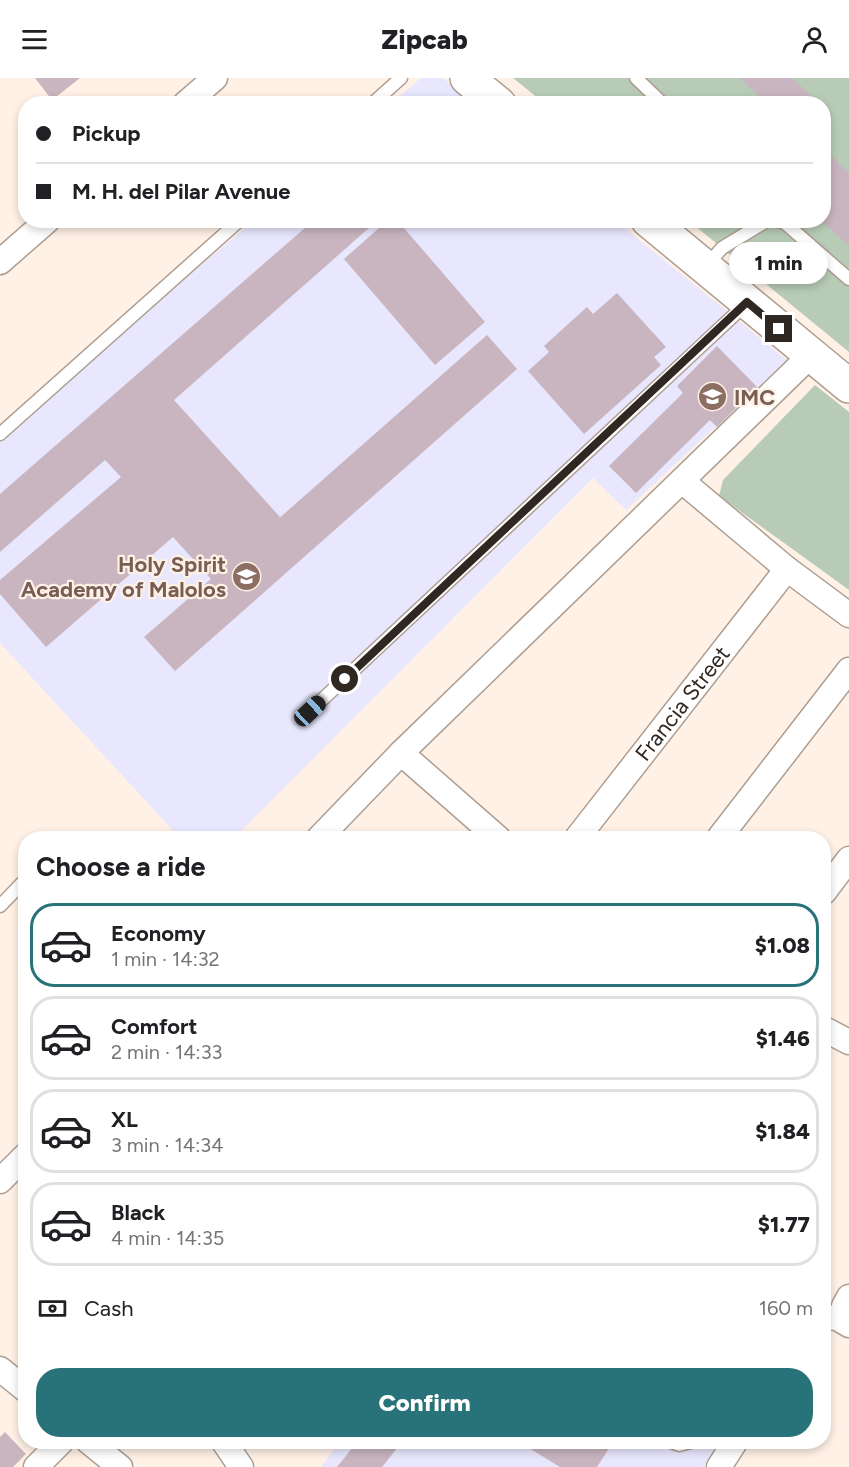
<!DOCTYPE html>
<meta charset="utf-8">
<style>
:root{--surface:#fff;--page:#f2f2f2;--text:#202124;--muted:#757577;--line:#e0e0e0;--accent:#287279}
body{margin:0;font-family:Figtree,sans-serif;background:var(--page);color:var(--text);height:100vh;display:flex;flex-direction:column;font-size:22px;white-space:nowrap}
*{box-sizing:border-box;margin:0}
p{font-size:20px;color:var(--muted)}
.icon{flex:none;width:33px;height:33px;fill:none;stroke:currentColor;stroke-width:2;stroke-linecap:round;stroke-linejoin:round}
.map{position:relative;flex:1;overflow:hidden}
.sheet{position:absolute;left:18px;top:753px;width:813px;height:618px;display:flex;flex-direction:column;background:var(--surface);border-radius:24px;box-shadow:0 3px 9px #0003}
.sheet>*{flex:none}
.top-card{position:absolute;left:18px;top:18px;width:813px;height:132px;border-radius:24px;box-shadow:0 3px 9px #0003;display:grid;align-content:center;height:132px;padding:0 18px;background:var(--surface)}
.end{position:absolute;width:27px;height:27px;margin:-14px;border:8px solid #2e2722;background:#fff;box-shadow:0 0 0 3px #fff}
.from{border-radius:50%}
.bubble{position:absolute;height:42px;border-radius:21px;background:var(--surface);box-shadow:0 3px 9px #0003;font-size:20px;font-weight:800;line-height:42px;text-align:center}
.car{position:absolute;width:18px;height:36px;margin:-18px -9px;border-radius:8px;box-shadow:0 0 4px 2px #0007;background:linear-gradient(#222 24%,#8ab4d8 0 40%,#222 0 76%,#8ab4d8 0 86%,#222 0)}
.top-card b{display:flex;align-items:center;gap:21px;height:57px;font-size:22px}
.top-card b+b{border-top:2px solid var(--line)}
.top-card i{width:15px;height:15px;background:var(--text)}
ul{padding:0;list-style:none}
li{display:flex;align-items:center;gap:18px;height:84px;margin:0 12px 9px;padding:0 6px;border:3px solid var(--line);border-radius:24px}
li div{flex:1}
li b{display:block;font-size:22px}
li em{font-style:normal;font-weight:800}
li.on{border-color:var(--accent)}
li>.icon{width:54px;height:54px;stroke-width:1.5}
h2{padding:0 18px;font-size:27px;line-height:72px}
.pay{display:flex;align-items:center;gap:15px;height:66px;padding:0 18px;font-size:22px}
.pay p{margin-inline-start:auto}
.action{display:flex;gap:12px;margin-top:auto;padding:12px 18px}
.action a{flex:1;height:69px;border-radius:24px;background:var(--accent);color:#fff;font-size:24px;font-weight:800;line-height:69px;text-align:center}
header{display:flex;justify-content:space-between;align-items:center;height:78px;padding:0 18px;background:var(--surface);font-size:27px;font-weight:800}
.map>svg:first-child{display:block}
.education{fill:#e9e7fd}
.green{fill:#b7cbb6}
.building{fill:#c8b5c0}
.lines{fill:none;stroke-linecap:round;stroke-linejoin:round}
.lane-casing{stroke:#ae9e92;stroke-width:15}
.street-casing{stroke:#ae9e92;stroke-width:27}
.secondary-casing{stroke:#ae9e92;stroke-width:36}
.lane{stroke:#fff;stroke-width:12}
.street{stroke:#fff;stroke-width:24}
.secondary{stroke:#fff;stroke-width:33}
.route{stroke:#2e2722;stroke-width:8}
.labels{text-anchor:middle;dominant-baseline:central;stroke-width:4.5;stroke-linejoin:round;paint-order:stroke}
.education-label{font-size:22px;font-weight:bold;fill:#785e54;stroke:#fff1e6;text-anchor:start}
.street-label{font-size:22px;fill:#2e2722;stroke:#fff1e6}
</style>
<header><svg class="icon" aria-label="menu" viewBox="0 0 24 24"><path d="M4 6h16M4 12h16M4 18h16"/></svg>Zipcab<svg class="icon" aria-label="person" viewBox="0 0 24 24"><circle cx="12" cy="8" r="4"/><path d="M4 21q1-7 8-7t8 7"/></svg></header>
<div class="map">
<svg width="849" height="1389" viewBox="0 0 849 1389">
<rect width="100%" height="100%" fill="#fff1e6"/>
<g class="education">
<polygon points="421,0 443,0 474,25 391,26"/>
<polygon points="253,143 616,143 787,282 626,432 593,400 234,760 180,760 0,565 0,358"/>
<polygon points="339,1364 720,1364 703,1389 321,1389"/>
</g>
<g class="green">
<polygon points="513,0 849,0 849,274 689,143 824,142 824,26 544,25"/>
<polygon points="815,307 849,334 849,512 719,418 723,402"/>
</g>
<g class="building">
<polygon points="35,0 80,0 52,22"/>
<polygon points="740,0 792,0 820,26 767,26"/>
<polygon points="824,29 832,37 824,46"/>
<polygon points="824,71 849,95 849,168 820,142 824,142"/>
<polygon points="314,142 378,142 174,322 280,439 276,443 487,257 517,291 175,593 144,559 211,501 173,459 46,569 0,516 0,502 121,399 105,382 0,474 0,416"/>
<polygon points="388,142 397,142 485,244 435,287 344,181"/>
<polygon points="617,215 666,269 654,279 661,287 584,356 528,293 549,274 544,268 587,229 593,236"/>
<polygon points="717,268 757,309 717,349 710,342 636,415 609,388 683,315 677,308"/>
<polygon points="5,1354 26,1376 13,1389 0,1389 0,1359"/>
<polygon points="357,1364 402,1364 382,1389 337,1389"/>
<polygon points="519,1364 613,1364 597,1389 560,1389"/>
</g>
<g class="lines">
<defs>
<g id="lane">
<polyline points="636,0 663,26"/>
<polyline points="372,26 401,0"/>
<polyline points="775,142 785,145 849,201"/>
<polyline points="707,187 722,170 768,142"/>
<polyline points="0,356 240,142"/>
<polyline points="310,633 747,225"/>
<polyline points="0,828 26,801"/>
<polyline points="671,1364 679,1367 691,1364"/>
</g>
<g id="street">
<polyline points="185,26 215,0"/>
<polyline points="0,184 48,142"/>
<polyline points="682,403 787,491 849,537"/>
<polyline points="401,675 498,760"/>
<polyline points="319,760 401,675 811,277"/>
<path id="s1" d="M577 760 787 491"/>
<polyline points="719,760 849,592"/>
<polyline points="824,814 849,781"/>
<polyline points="824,951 849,964"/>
<polyline points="0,1103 26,1077"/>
<polyline points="844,1228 849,1219"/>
<polyline points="824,1239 837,1240 849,1247"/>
<polyline points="0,1291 26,1312"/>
<polyline points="89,1364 120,1389"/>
<polyline points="224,1364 241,1389"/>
<polyline points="36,1389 61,1364"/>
<polyline points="719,1389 735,1364"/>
</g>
<g id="secondary">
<polyline points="467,0 499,26"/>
<polyline points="648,142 849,308"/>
</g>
</defs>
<use href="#lane" class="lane-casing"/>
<use href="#street" class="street-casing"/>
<use href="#secondary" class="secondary-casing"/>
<use href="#lane" class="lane"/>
<use href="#street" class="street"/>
<use href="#secondary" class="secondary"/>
</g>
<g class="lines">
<polyline class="route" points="345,601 747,224 779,251"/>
</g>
<defs>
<symbol id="school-disc" viewBox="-11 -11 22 22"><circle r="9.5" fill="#8d6e63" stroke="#fff1e6"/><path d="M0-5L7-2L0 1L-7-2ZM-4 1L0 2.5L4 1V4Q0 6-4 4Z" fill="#fff"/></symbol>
</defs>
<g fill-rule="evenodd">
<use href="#school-disc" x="696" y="302" width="33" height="33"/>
<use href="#school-disc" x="230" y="482" width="33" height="33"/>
</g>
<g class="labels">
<g class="education-label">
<text x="734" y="319">IMC</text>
<text x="226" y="486" text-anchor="end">Holy Spirit<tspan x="226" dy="25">Academy of Malolos</tspan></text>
</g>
<g class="street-label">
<text stroke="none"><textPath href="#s1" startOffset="171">Francia Street</textPath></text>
</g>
</g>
</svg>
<i class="end from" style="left:345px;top:601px"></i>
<i class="end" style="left:779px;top:251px"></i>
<div class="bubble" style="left:729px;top:164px;width:99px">1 min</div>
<i class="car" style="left:310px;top:633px;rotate:47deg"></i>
<div class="top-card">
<b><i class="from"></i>Pickup</b>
<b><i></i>M. H. del Pilar Avenue</b>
</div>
<section class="sheet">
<h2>Choose a ride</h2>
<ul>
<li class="on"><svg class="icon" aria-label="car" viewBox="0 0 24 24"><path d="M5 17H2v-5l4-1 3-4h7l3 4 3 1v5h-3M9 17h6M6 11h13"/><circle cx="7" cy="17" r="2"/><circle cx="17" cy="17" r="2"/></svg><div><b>Economy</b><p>1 min · 14:32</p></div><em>$1.08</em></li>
<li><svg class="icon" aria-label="car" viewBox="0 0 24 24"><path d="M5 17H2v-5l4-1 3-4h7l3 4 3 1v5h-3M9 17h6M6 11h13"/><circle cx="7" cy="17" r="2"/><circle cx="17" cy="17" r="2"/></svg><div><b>Comfort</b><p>2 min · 14:33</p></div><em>$1.46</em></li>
<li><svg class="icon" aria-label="car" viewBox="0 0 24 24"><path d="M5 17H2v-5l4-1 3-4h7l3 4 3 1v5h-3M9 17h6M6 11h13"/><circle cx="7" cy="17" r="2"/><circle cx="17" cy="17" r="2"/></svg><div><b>XL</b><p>3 min · 14:34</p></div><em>$1.84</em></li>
<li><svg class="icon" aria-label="car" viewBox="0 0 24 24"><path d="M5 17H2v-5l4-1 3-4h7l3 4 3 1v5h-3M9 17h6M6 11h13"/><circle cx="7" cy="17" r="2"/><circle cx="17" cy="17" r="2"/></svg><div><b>Black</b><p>4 min · 14:35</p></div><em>$1.77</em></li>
</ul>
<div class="pay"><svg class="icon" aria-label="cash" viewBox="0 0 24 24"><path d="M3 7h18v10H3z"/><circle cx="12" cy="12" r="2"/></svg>Cash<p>160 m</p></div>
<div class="action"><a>Confirm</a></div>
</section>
</div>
